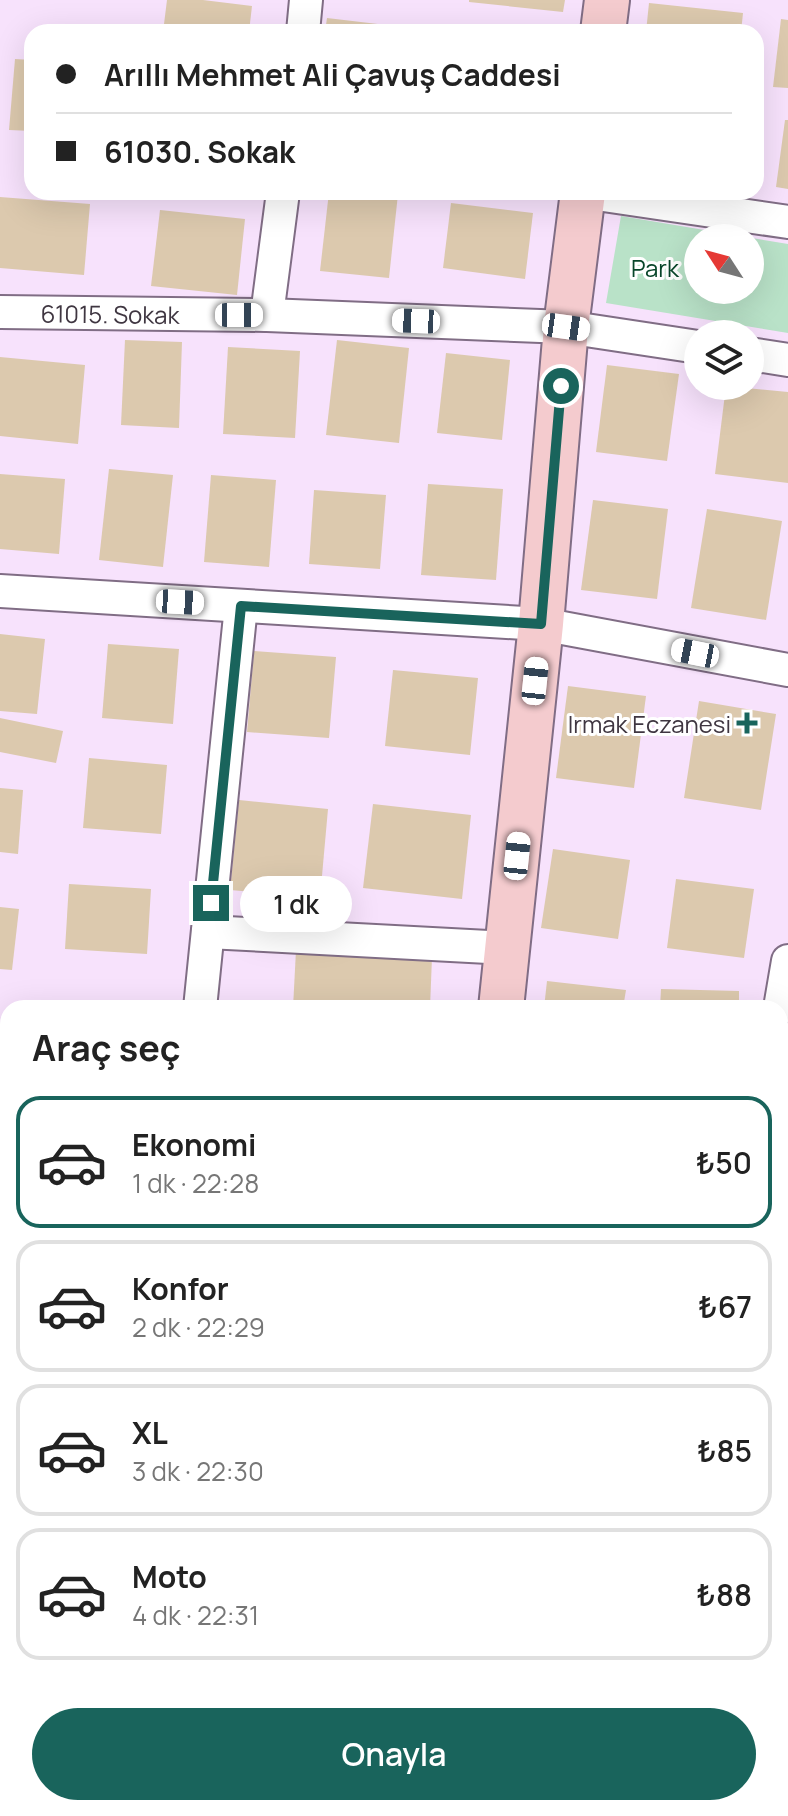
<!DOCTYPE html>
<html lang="tr">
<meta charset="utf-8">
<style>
:root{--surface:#fff;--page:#f2f2f2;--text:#222;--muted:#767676;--line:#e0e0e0;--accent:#19645c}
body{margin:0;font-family:Manrope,sans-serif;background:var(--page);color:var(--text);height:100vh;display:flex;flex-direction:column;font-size:30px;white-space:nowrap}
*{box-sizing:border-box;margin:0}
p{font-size:26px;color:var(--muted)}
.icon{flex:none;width:44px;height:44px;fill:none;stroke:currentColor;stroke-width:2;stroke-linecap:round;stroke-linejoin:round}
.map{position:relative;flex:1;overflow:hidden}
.side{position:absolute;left:0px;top:1000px;width:788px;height:816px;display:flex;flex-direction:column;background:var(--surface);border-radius:24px 24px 0 0;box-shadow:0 8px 32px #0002}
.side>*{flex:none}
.banner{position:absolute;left:24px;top:24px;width:740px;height:176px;border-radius:24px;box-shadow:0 8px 32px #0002;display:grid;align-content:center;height:176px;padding:0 32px;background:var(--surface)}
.needle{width:52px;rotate:306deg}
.fabs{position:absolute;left:684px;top:224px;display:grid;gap:16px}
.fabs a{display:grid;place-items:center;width:80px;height:80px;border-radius:50%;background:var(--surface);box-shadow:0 8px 32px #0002;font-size:40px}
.end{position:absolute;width:36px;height:36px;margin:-18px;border:10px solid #19645c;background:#fff;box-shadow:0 0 0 4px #fff}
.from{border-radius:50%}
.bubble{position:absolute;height:56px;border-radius:28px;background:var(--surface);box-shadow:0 8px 32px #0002;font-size:26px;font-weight:600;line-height:56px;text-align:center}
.car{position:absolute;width:24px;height:48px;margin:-24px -12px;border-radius:10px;box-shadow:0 0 6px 2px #0007;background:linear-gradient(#fff 24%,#345 0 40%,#fff 0 76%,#345 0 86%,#fff 0)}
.banner b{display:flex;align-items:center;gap:28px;height:76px;font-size:30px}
.banner b+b{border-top:2px solid var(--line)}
.banner i{width:20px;height:20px;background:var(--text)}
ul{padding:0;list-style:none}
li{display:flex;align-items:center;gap:24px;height:132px;margin:0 16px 12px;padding:0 16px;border:4px solid var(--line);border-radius:24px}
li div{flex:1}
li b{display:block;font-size:30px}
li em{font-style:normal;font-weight:600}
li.current{border-color:var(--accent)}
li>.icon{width:72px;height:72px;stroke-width:1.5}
h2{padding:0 32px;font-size:36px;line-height:96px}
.primary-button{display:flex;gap:16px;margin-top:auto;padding:16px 32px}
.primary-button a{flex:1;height:92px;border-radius:48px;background:var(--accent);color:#fff;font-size:32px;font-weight:600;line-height:92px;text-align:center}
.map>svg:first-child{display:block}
.built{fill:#efd5f4}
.green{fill:#b9e2c8;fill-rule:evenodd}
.building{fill:#dcc9ae}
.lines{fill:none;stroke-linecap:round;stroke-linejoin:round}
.street-casing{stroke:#806d85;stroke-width:36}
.secondary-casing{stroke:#806d85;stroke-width:48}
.path{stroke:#958799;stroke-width:5;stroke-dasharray:4 6;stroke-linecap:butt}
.street{stroke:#fff;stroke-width:32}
.secondary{stroke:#f4cbce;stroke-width:44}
.route{stroke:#19645c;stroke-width:10}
.poi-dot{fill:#19645c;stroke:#fff;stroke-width:3}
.labels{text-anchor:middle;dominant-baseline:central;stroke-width:6;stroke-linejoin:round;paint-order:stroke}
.park-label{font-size:24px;fill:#08462a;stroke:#fff}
.street-label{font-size:24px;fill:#3f3641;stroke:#fff}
.poi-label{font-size:24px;fill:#3f3641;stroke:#fff;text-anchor:end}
</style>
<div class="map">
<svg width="788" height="1816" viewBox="0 0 788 1816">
<rect width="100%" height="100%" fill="#f7e2fc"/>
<polygon class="built" points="780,1473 788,1475 788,1690 780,1688"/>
<g class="green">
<path d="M621 216 788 244V333L606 303ZM698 238H750V290H698Z"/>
<polygon points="527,1808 750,1808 747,1816 538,1816"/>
</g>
<g class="building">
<polygon points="167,0 203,0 252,6 249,32 163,32"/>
<polygon points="469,0 565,0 563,12 469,2"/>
<polygon points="649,3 743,13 741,32 646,32"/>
<polygon points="327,18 420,29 420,32 325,32"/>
<polygon points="781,19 788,20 788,88 773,87"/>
<polygon points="15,59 32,60 32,131 9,130"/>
<polygon points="785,120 788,120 788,189 776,187"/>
<polygon points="329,192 398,194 389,278 320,271"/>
<polygon points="0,197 90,204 84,275 0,268"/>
<polygon points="451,203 533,213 525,279 443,268"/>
<polygon points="160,210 245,219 237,295 151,286"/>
<polygon points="125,340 182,342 179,428 121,425"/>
<polygon points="337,340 409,348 399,443 326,435"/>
<polygon points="228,347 300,351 295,438 223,434"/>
<polygon points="446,353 510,360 502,440 437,433"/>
<polygon points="0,357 85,365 78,444 0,436"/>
<polygon points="607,365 679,374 667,461 596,452"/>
<polygon points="726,386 788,392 788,483 715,474"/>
<polygon points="109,469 173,475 163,567 99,560"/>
<polygon points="0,474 65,479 59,554 0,549"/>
<polygon points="211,475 276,480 269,567 204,562"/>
<polygon points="428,484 503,489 496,580 421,575"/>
<polygon points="314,490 386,495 380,569 309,564"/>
<polygon points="593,500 668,509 657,599 581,590"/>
<polygon points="707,509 782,521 766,620 691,608"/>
<polygon points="0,634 45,639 37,714 0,711"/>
<polygon points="108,644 179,649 173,724 102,718"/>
<polygon points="254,651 336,657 329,738 247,732"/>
<polygon points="393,670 478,678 470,755 385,746"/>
<polygon points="568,686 646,696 634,788 556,778"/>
<polygon points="699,701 776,714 761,810 684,798"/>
<polygon points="0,718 63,731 56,763 0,752"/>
<polygon points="89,758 167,765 161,834 83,828"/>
<polygon points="0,788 23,790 18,854 0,852"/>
<polygon points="239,800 328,809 320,898 230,890"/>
<polygon points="373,804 471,815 462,899 363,888"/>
<polygon points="553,849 630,860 618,939 541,928"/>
<polygon points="676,879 754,889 744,958 667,948"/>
<polygon points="69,884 151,889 147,954 65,949"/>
<polygon points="0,907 19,909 12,970 0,969"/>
<polygon points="296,950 432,957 430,1008 293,1008"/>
<polygon points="547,981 626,990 623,1008 544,1008"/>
<polygon points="661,989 739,991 739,1008 660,1008"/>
<polygon points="89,1002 127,1006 127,1008 88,1008"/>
<polygon points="0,1023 8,1024 8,1089 0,1087"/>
<rect x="0" y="1282" width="8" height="36"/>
<polygon points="781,1323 788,1324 788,1411 780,1410"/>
<polygon points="8,1444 8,1481 0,1483 0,1446"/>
<polygon points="8,1495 8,1586 0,1587 0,1496"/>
<polygon points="8,1655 8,1749 0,1751 0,1657"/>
<polygon points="160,1808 242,1808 245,1816 162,1816"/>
<polygon points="617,1808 713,1808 710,1816 646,1816"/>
</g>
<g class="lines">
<defs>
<g id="street">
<polyline points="303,32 306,0"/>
<polyline points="583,192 788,222"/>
<path id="s1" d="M0 312 267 315 566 327 698 347"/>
<polyline points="267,315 283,192"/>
<polyline points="750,354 788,360"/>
<polyline points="0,591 541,624 788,670"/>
<polyline points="208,932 507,948"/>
<polyline points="200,1008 241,606"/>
<polyline points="780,1008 788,961"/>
<polyline points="780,1435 788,1437"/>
<polyline points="297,1808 300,1816"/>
</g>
<g id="secondary">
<polyline points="603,32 607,0"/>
<polyline points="501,1008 541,624 566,327 583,192"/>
<polyline points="780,1111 788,1111"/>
<polyline points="0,1150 8,1150"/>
<polyline points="491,1808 492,1816"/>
</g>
</defs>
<use href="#street" class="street-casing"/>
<use href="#secondary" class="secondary-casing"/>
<g class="path">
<polyline points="780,1748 788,1752"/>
<polyline points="780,1790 788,1766"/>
<polyline points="771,1816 774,1808"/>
</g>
<use href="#street" class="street"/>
<use href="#secondary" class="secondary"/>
</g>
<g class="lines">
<polyline class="route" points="211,903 241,606 541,624 561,386"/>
</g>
<path class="poi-dot" d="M743 711h8v8h8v8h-8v8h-8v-8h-8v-8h8z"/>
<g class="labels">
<g class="park-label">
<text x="655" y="267">Park</text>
</g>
<g class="street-label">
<text stroke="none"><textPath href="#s1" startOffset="110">61015. Sokak</textPath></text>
</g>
<g class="poi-label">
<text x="731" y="723">Irmak Eczanesi</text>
</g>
</g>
</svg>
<div class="fabs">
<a><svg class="needle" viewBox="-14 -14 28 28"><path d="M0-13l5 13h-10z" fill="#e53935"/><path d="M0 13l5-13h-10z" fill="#767676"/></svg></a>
<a><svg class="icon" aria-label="layers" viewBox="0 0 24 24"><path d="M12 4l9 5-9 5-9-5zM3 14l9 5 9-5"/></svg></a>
</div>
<i class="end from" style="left:561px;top:386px"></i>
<i class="end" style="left:211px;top:903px"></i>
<div class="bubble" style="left:240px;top:876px;width:112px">1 dk</div>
<i class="car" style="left:239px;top:315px;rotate:90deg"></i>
<i class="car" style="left:416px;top:321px;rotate:272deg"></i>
<i class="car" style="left:566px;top:327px;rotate:98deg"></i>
<i class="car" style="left:180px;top:602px;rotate:93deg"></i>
<i class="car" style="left:695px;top:653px;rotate:281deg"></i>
<i class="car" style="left:535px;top:681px;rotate:6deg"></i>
<i class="car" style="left:517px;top:856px;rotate:6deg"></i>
<div class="banner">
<b><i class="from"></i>Arıllı Mehmet Ali Çavuş Caddesi</b>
<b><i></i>61030. Sokak</b>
</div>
<section class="side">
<h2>Araç seç</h2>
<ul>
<li class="current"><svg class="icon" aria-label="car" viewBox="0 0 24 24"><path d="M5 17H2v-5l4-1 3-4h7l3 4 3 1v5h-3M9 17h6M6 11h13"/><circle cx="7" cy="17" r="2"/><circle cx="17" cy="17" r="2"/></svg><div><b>Ekonomi</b><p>1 dk · 22:28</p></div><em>₺50</em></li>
<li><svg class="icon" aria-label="car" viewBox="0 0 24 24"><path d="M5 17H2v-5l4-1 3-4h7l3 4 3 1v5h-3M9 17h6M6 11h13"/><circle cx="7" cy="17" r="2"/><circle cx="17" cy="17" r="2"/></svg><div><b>Konfor</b><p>2 dk · 22:29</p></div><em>₺67</em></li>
<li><svg class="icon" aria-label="car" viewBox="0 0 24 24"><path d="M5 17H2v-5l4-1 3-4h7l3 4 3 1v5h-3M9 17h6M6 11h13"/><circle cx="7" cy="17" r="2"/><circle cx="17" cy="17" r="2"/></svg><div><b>XL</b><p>3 dk · 22:30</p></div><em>₺85</em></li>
<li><svg class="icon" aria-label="car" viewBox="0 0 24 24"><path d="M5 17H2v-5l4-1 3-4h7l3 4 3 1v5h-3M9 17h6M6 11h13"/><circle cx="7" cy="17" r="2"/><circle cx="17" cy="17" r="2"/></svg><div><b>Moto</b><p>4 dk · 22:31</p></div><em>₺88</em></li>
</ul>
<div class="primary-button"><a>Onayla</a></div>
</section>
</div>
